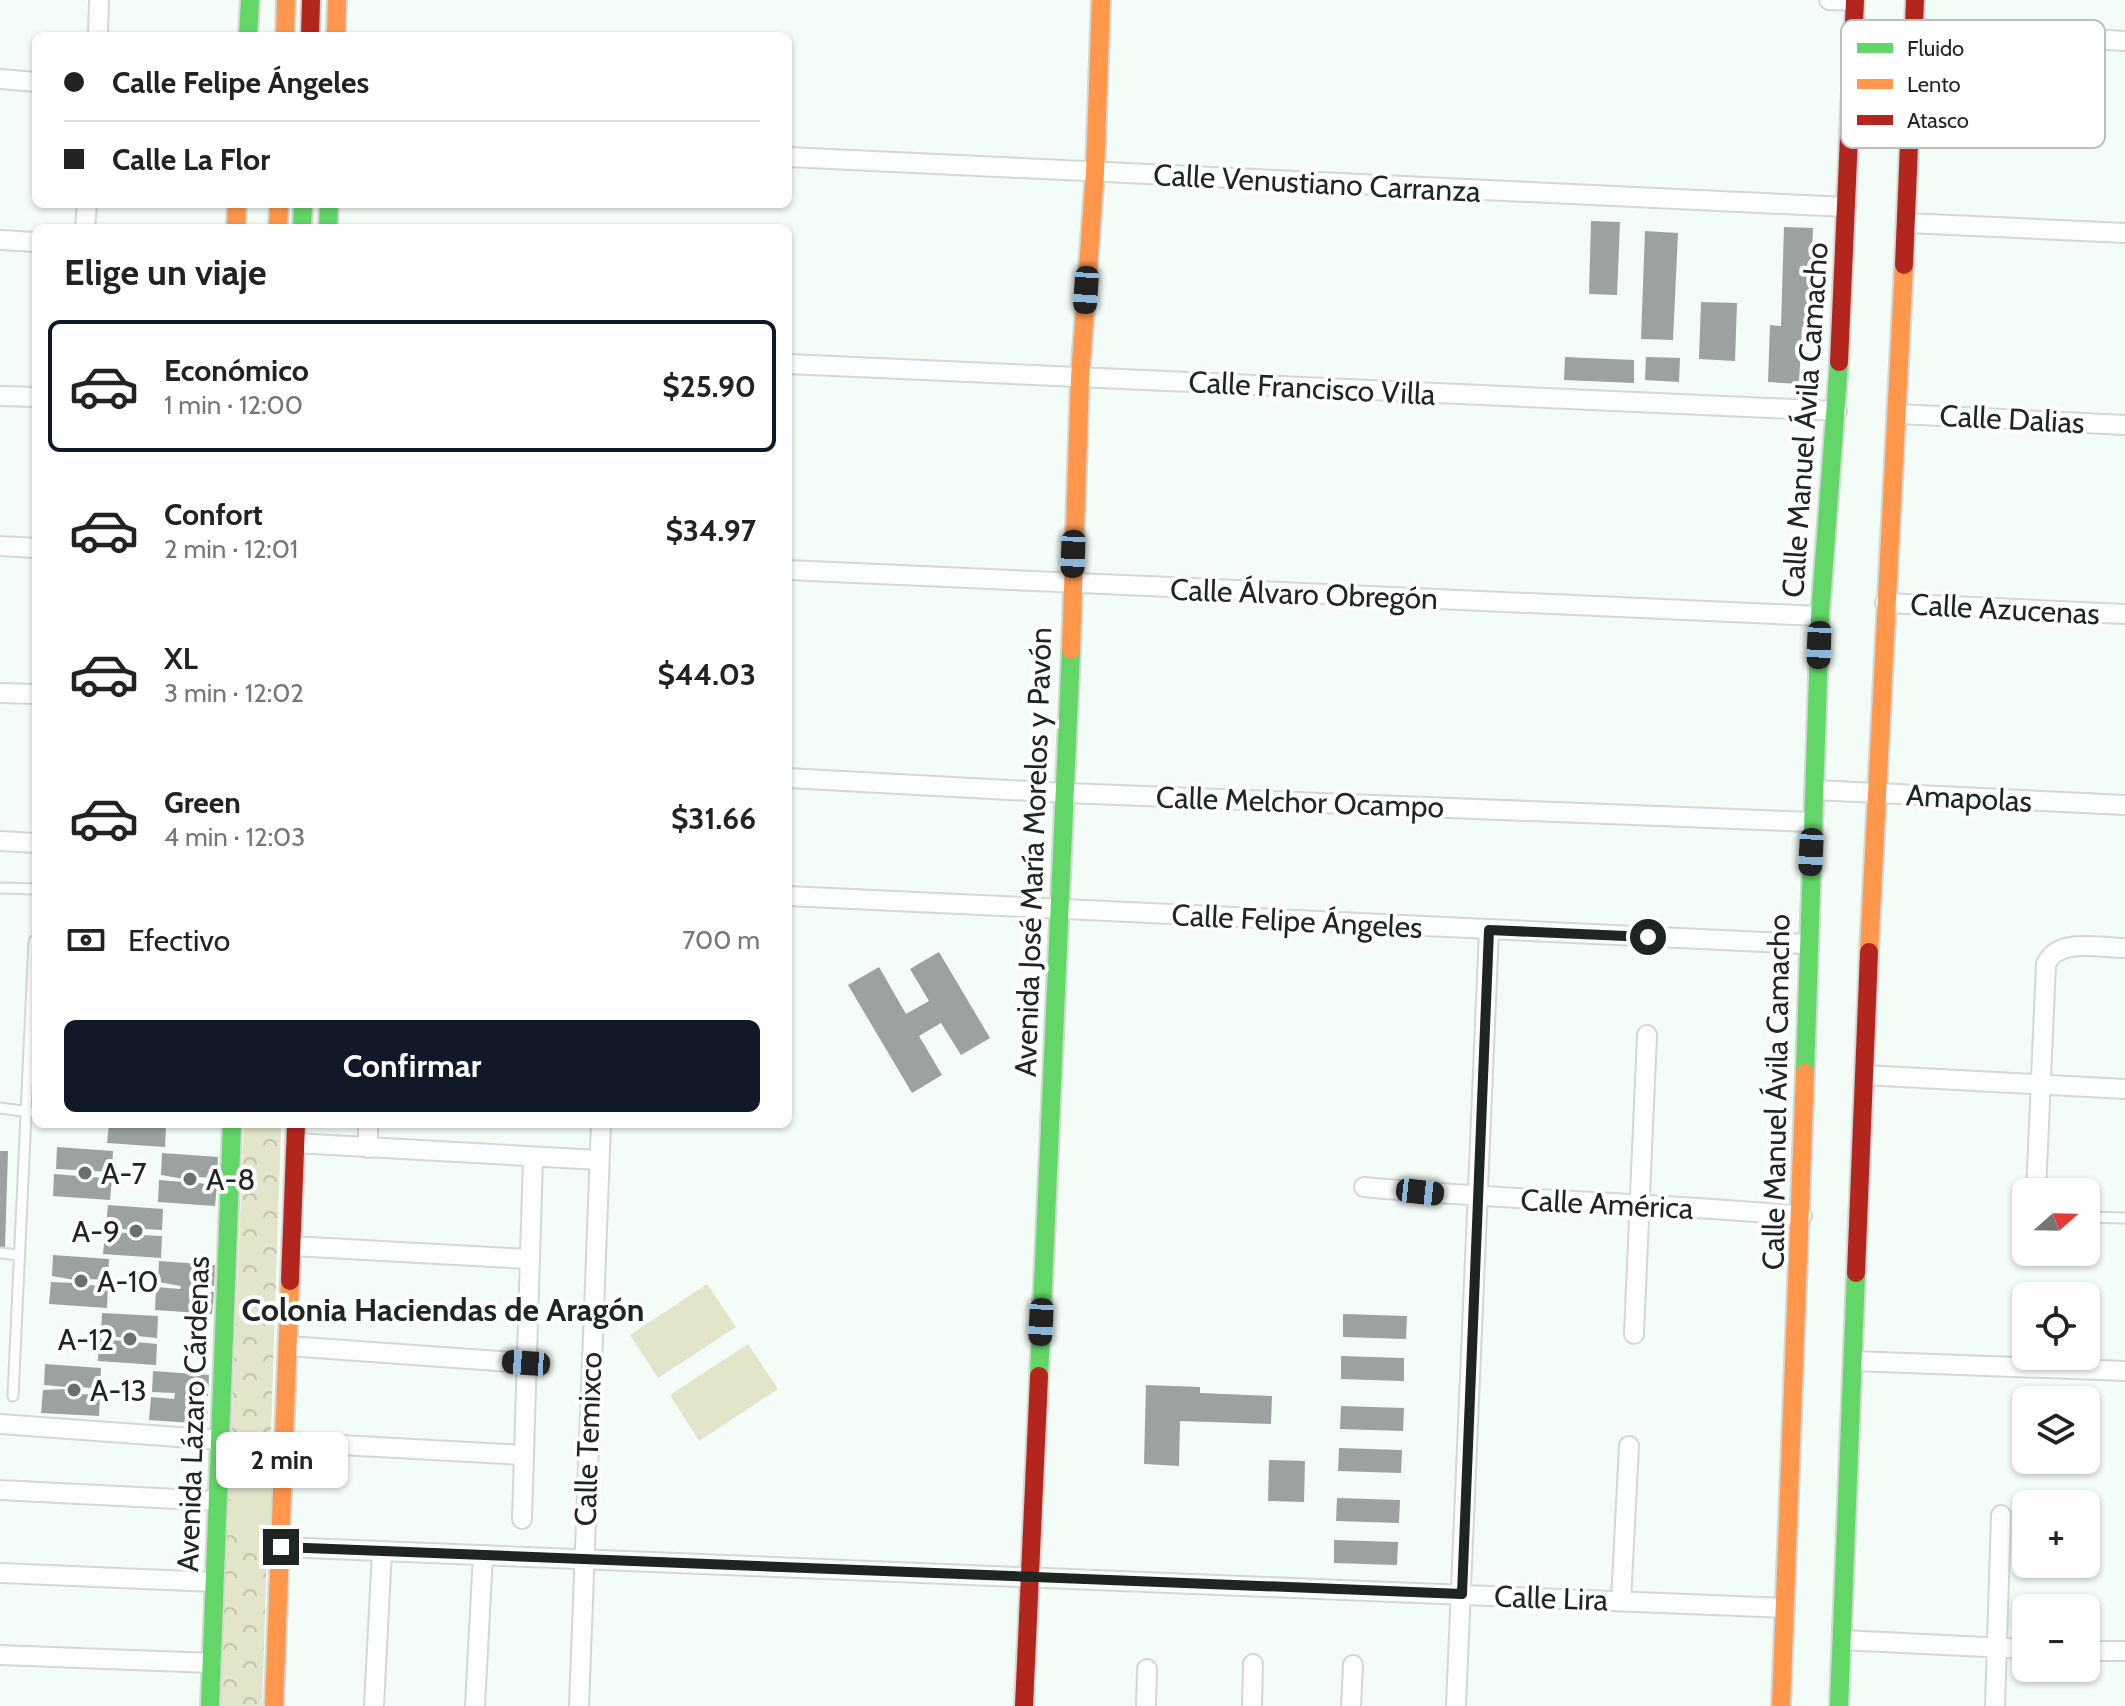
<!DOCTYPE html>
<html lang="es">
<meta charset="utf-8">
<style>
:root{--surface:#fff;--page:#f2f2f2;--text:#222;--muted:#767676;--line:#e0e0e0;--accent:#111827}
body{margin:0;font-family:Cabin,sans-serif;background:var(--page);color:var(--text);height:100vh;display:flex;flex-direction:column;font-size:30px;white-space:nowrap}
*{box-sizing:border-box;margin:0}
p{font-size:26px;color:var(--muted)}
.icon{flex:none;width:44px;height:44px;fill:none;stroke:currentColor;stroke-width:2;stroke-linecap:round;stroke-linejoin:round}
.map{position:relative;flex:1;overflow:hidden}
.side{position:absolute;left:32px;top:224px;width:760px;height:904px;display:flex;flex-direction:column;background:var(--surface);border-radius:12px;box-shadow:0 2px 6px #0004}
.side>*{flex:none}
.banner{position:absolute;left:32px;top:32px;width:760px;height:176px;border-radius:12px;box-shadow:0 2px 6px #0004;display:grid;align-content:center;height:176px;padding:0 32px;background:var(--surface)}
.needle{width:52px;rotate:70deg}
.tools{position:absolute;left:2012px;top:1178px;display:grid;gap:16px}
.tools a{display:grid;place-items:center;width:88px;height:88px;border-radius:12px;background:var(--surface);box-shadow:0 2px 6px #0004;font-size:40px}
.end{position:absolute;width:36px;height:36px;margin:-18px;border:10px solid #1f2622;background:#fff;box-shadow:0 0 0 4px #fff}
.from{border-radius:50%}
.bubble{position:absolute;height:56px;border-radius:12px;background:var(--surface);box-shadow:0 2px 6px #0004;font-size:26px;font-weight:700;line-height:56px;text-align:center}
.car{position:absolute;width:24px;height:48px;margin:-24px -12px;border-radius:10px;box-shadow:0 0 6px 2px #0007;background:linear-gradient(#222 24%,#8ab4d8 0 40%,#222 0 76%,#8ab4d8 0 86%,#222 0)}
.banner b{display:flex;align-items:center;gap:28px;height:76px;font-size:30px}
.banner b+b{border-top:2px solid var(--line)}
.banner i{width:20px;height:20px;background:var(--text)}
ul{padding:0;list-style:none}
li{display:flex;align-items:center;gap:24px;height:132px;margin:0 16px 12px;padding:0 16px;border:4px solid transparent;border-radius:12px}
li div{flex:1}
li b{display:block;font-size:30px}
li em{font-style:normal;font-weight:700}
li.active{border-color:var(--accent)}
li>.icon{width:72px;height:72px;stroke-width:1.5}
h2{padding:0 32px;font-size:36px;line-height:96px}
.pay{display:flex;align-items:center;gap:20px;height:88px;padding:0 32px;font-size:30px}
.pay p{margin-inline-start:auto}
.cta{display:flex;gap:16px;margin-top:auto;padding:16px 32px}
.cta a{flex:1;height:92px;border-radius:12px;background:var(--accent);color:#fff;font-size:32px;font-weight:700;line-height:92px;text-align:center}
.map>svg:first-child{display:block}
.forest{fill:url(#forest-crowns)}
.pitch{fill:#e2e5ca}
.building{fill:#9ba2a0}
.lines{fill:none;stroke-linecap:round;stroke-linejoin:round}
.lane-casing{stroke:#d2d9d5;stroke-width:13}
.street-casing{stroke:#d2d9d5;stroke-width:22}
.fast-casing{stroke:#d2d9d5;stroke-width:22}
.slow-casing{stroke:#d2d9d5;stroke-width:22}
.jam-casing{stroke:#d2d9d5;stroke-width:22}
.lane{stroke:#fdfffe;stroke-width:9}
.street{stroke:#fdfffe;stroke-width:18}
.fast{stroke:#63d668;stroke-width:18}
.slow{stroke:#ff974d;stroke-width:18}
.jam{stroke:#b3261e;stroke-width:18}
.route{stroke:#1f2622;stroke-width:10}
.poi-dot{fill:#6a716d;stroke:#fff;stroke-width:3}
.labels{text-anchor:middle;dominant-baseline:central;stroke-width:8;stroke-linejoin:round;paint-order:stroke}
.street-label{font-size:30px;fill:#1f2622;stroke:#fff}
.poi-label{font-size:30px;fill:#1f2622;stroke:#fff;text-anchor:start}
.neighbourhood-label{font-size:32px;font-weight:bold;fill:#1f2622;stroke:#fff}
.key{fill:#fff;stroke:#bcbebd;stroke-width:2}
.key-label{font-size:22px;fill:#1f2622}
</style>
<div class="map">
<svg width="2125" height="1706" viewBox="0 0 2125 1706">
<defs>
<pattern id="forest-crowns" width="20" height="18" patternUnits="userSpaceOnUse" patternTransform="scale(2)"><rect width="20" height="18" fill="#e2e5ca"/><path d="M2 6a3 3 0 1 1 6 0M12 15a3 3 0 1 1 6 0" fill="none" stroke="#c1c4ad"/></pattern>
</defs>
<rect width="100%" height="100%" fill="#f4fcf7"/>
<polygon class="forest" points="244,1124 281,1124 262,1706 220,1706"/>
<g class="pitch">
<polygon points="707,1284 736,1327 658,1378 630,1335"/>
<polygon points="748,1344 778,1389 699,1441 670,1395"/>
<polygon points="232,1454 273,1456 270,1536 229,1534"/>
</g>
<g class="building">
<polygon points="1591,221 1620,222 1617,295 1589,294"/>
<polygon points="1784,227 1813,228 1809,327 1802,327 1799,384 1768,382 1770,325 1781,326"/>
<polygon points="1645,231 1678,233 1673,340 1641,339"/>
<polygon points="1701,302 1737,303 1735,361 1699,359"/>
<polygon points="1565,357 1634,360 1634,383 1564,380"/>
<polygon points="1646,357 1680,358 1679,382 1645,380"/>
<polygon points="939,952 990,1038 961,1055 941,1023 919,1036 942,1075 912,1093 848,985 879,967 906,1014 929,1001 910,969"/>
<polygon points="109,1124 166,1126 165,1147 107,1143"/>
<polygon points="57,1147 113,1151 112,1172 93,1171 92,1174 92,1177 112,1179 110,1200 53,1196 54,1174 78,1176 79,1170 56,1169"/>
<polygon points="0,1151 8,1151 5,1248 0,1247"/>
<polygon points="162,1153 218,1157 217,1178 197,1177 197,1183 217,1185 215,1206 158,1202 159,1180 183,1182 184,1179 161,1175"/>
<polygon points="108,1205 163,1209 162,1230 143,1229 142,1235 162,1236 161,1258 103,1254 105,1232 129,1233 129,1230 106,1226"/>
<polygon points="53,1255 109,1259 108,1280 89,1279 88,1282 88,1285 108,1286 107,1308 49,1304 51,1282 74,1283 75,1280 52,1276"/>
<polygon points="159,1261 215,1265 214,1286 194,1285 194,1291 214,1292 212,1314 155,1310 156,1287 180,1289 181,1286 158,1282"/>
<polygon points="102,1313 158,1316 157,1338 137,1336 137,1342 157,1344 156,1365 98,1361 99,1339 123,1341 124,1338 101,1334"/>
<polygon points="1343,1314 1407,1316 1406,1339 1343,1337"/>
<polygon points="1341,1356 1404,1358 1404,1381 1341,1379"/>
<polygon points="45,1364 101,1368 100,1389 81,1387 81,1394 100,1395 99,1416 41,1413 43,1390 67,1389 67,1387 44,1385"/>
<polygon points="153,1371 209,1375 208,1396 189,1394 188,1401 208,1402 207,1424 149,1420 151,1397 174,1399 175,1393 152,1392"/>
<polygon points="1146,1385 1200,1387 1200,1393 1272,1396 1271,1424 1180,1421 1179,1466 1144,1464"/>
<polygon points="1341,1406 1404,1408 1403,1431 1340,1429"/>
<polygon points="1339,1448 1402,1450 1401,1473 1338,1471"/>
<polygon points="1269,1460 1305,1461 1304,1502 1268,1501"/>
<polygon points="1337,1498 1400,1500 1399,1523 1336,1521"/>
<polygon points="1334,1540 1398,1542 1397,1565 1334,1563"/>
</g>
<g class="lines">
<defs>
<g id="lane">
<polyline points="0,888 36,889"/>
<polyline points="0,1108 29,1112"/>
<polyline points="2086,1217 2125,1218"/>
<polyline points="0,1253 19,1255"/>
<polyline points="13,1396 34,941"/>
</g>
<g id="street">
<polyline points="1829,0 1855,1"/>
<polyline points="1914,29 2125,41"/>
<polyline points="98,36 99,0"/>
<polyline points="0,79 36,82"/>
<polyline points="788,157 1846,207"/>
<polyline points="1907,223 2125,233"/>
<polyline points="85,228 87,204"/>
<polyline points="0,240 36,242"/>
<polyline points="788,364 1837,411"/>
<polyline points="0,396 36,397"/>
<polyline points="1898,414 2125,425"/>
<polyline points="0,546 36,548"/>
<polyline points="788,570 1820,616"/>
<polyline points="1885,603 2125,614"/>
<polyline points="0,693 36,694"/>
<polyline points="788,778 1066,793 1812,822"/>
<polyline points="1814,790 2125,805"/>
<polyline points="0,841 36,843"/>
<polyline points="788,896 1807,944"/>
<polyline points="1864,1075 2125,1089"/>
<polyline points="295,1143 599,1160"/>
<polyline points="368,1148 368,1124"/>
<path d="M1364 1187C1510 1201 1656 1202 1802 1216"/>
<path d="M2036 1192 2046 964C2058 937 2100 948 2125 948"/>
<polyline points="292,1246 528,1259"/>
<polyline points="1634,1334 1647,1035"/>
<polyline points="288,1346 526,1363"/>
<polyline points="1853,1361 2125,1371"/>
<polyline points="0,1424 219,1440"/>
<polyline points="286,1442 524,1455"/>
<polyline points="0,1490 217,1501"/>
<polyline points="522,1519 533,1158"/>
<polyline points="281,1547 1785,1608"/>
<polyline points="0,1573 215,1582"/>
<polyline points="1621,1601 1629,1446"/>
<polyline points="1842,1640 2026,1649"/>
<polyline points="2086,1651 2125,1651"/>
<polyline points="0,1655 212,1663"/>
<polyline points="374,1706 382,1551"/>
<polyline points="475,1706 483,1555"/>
<polyline points="579,1706 601,1124"/>
<polyline points="1146,1706 1147,1669"/>
<polyline points="1252,1706 1253,1664"/>
<polyline points="1351,1706 1353,1665"/>
<polyline points="1456,1706 1489,930"/>
<polyline points="1995,1706 2001,1515"/>
</g>
<g id="fast">
<polyline points="248,36 250,0"/>
<polyline points="302,228 303,204"/>
<polyline points="328,228 329,204"/>
<polyline points="1805,1073 1820,616 1839,362"/>
<polyline points="1039,1376 1071,650"/>
<polyline points="210,1706 232,1124"/>
<polyline points="1839,1706 1856,1273"/>
</g>
<g id="slow">
<polyline points="285,36 286,0"/>
<polyline points="336,36 337,0"/>
<polyline points="236,228 237,204"/>
<polyline points="278,228 279,204"/>
<polyline points="1071,650 1080,378 1095,172 1101,0"/>
<polyline points="1869,952 1904,265"/>
<polyline points="274,1706 290,1281"/>
<polyline points="1781,1706 1805,1073"/>
</g>
<g id="jam">
<polyline points="310,36 311,0"/>
<polyline points="1904,265 1915,0"/>
<polyline points="1839,362 1855,0"/>
<polyline points="1856,1273 1869,952"/>
<polyline points="290,1281 296,1124"/>
<polyline points="1024,1706 1039,1376"/>
</g>
</defs>
<use href="#lane" class="lane-casing"/>
<use href="#street" class="street-casing"/>
<use href="#fast" class="fast-casing"/>
<use href="#slow" class="slow-casing"/>
<use href="#jam" class="jam-casing"/>
<use href="#lane" class="lane"/>
<use href="#street" class="street"/>
<use href="#fast" class="fast"/>
<use href="#slow" class="slow"/>
<use href="#jam" class="jam"/>
</g>
<g class="lines">
<polyline class="route" points="281,1547 1462,1594 1489,930 1648,937"/>
</g>
<g class="poi-dot">
<circle cx="85" cy="1173" r="8"/>
<circle cx="190" cy="1179" r="8"/>
<circle cx="136" cy="1231" r="8"/>
<circle cx="81" cy="1281" r="8"/>
<circle cx="130" cy="1339" r="8"/>
<circle cx="74" cy="1390" r="8"/>
</g>
<g class="labels">
<g class="street-label">
<text transform="translate(1317 183) rotate(3)">Calle Venustiano Carranza</text>
<text transform="translate(1312 388) rotate(3)">Calle Francisco Villa</text>
<text transform="translate(2012 419) rotate(3)">Calle Dalias</text>
<text transform="translate(1805 420) rotate(-86)">Calle Manuel Ávila Camacho</text>
<text transform="translate(1304 594) rotate(2)">Calle Álvaro Obregón</text>
<text transform="translate(2005 609) rotate(3)">Calle Azucenas</text>
<text transform="translate(1969 798) rotate(3)">Amapolas</text>
<text transform="translate(1300 802) rotate(2)">Calle Melchor Ocampo</text>
<text transform="translate(1033 852) rotate(-88)">Avenida José María Morelos y Pavón</text>
<text transform="translate(1297 921) rotate(3)">Calle Felipe Ángeles</text>
<text transform="translate(1776 1092) rotate(-89)">Calle Manuel Ávila Camacho</text>
<text transform="translate(1607 1204) rotate(3)">Calle América</text>
<text transform="translate(193 1414) rotate(-88)">Avenida Lázaro Cárdenas</text>
<text transform="translate(588 1439) rotate(-88)">Calle Temixco</text>
<text transform="translate(1551 1598) rotate(2)">Calle Lira</text>
</g>
<g class="poi-label">
<text x="101" y="1173">A-7</text>
<text x="206" y="1179">A-8</text>
<text x="120" y="1231" text-anchor="end">A-9</text>
<text x="97" y="1281">A-10</text>
<text x="114" y="1339" text-anchor="end">A-12</text>
<text x="90" y="1390">A-13</text>
</g>
<g class="neighbourhood-label">
<text x="443" y="1309">Colonia Haciendas de Aragón</text>
</g>
</g>
<rect x="1841" y="20" width="264" height="128" rx="12" class="key"/>
<rect x="1857" y="43" width="36" height="10" fill="#63d668"/>
<rect x="1857" y="79" width="36" height="10" fill="#ff974d"/>
<rect x="1857" y="115" width="36" height="10" fill="#b3261e"/>
<g class="key-label">
<text x="1907" y="56">Fluido</text>
<text x="1907" y="92">Lento</text>
<text x="1907" y="128">Atasco</text>
</g>
</svg>
<div class="tools">
<a><svg class="needle" viewBox="-14 -14 28 28"><path d="M0-13l5 13h-10z" fill="#e53935"/><path d="M0 13l5-13h-10z" fill="#767676"/></svg></a>
<a><svg class="icon" aria-label="locate" viewBox="0 0 24 24"><circle cx="12" cy="12" r="6"/><path d="M12 2v4M12 18v4M2 12h4M18 12h4"/></svg></a>
<a><svg class="icon" aria-label="layers" viewBox="0 0 24 24"><path d="M12 4l9 5-9 5-9-5zM3 14l9 5 9-5"/></svg></a>
<a>+</a>
<a>−</a>
</div>
<i class="end from" style="left:1648px;top:937px"></i>
<i class="end" style="left:281px;top:1547px"></i>
<div class="bubble" style="left:216px;top:1432px;width:132px">2 min</div>
<i class="car" style="left:1086px;top:290px;rotate:184deg"></i>
<i class="car" style="left:1073px;top:554px;rotate:182deg"></i>
<i class="car" style="left:1819px;top:645px;rotate:182deg"></i>
<i class="car" style="left:1811px;top:852px;rotate:183deg"></i>
<i class="car" style="left:1420px;top:1192px;rotate:96deg"></i>
<i class="car" style="left:1041px;top:1322px;rotate:183deg"></i>
<i class="car" style="left:526px;top:1363px;rotate:274deg"></i>
<div class="banner">
<b><i class="from"></i>Calle Felipe Ángeles</b>
<b><i></i>Calle La Flor</b>
</div>
<section class="side">
<h2>Elige un viaje</h2>
<ul>
<li class="active"><svg class="icon" aria-label="car" viewBox="0 0 24 24"><path d="M5 17H2v-5l4-1 3-4h7l3 4 3 1v5h-3M9 17h6M6 11h13"/><circle cx="7" cy="17" r="2"/><circle cx="17" cy="17" r="2"/></svg><div><b>Económico</b><p>1 min · 12:00</p></div><em>$25.90</em></li>
<li><svg class="icon" aria-label="car" viewBox="0 0 24 24"><path d="M5 17H2v-5l4-1 3-4h7l3 4 3 1v5h-3M9 17h6M6 11h13"/><circle cx="7" cy="17" r="2"/><circle cx="17" cy="17" r="2"/></svg><div><b>Confort</b><p>2 min · 12:01</p></div><em>$34.97</em></li>
<li><svg class="icon" aria-label="car" viewBox="0 0 24 24"><path d="M5 17H2v-5l4-1 3-4h7l3 4 3 1v5h-3M9 17h6M6 11h13"/><circle cx="7" cy="17" r="2"/><circle cx="17" cy="17" r="2"/></svg><div><b>XL</b><p>3 min · 12:02</p></div><em>$44.03</em></li>
<li><svg class="icon" aria-label="car" viewBox="0 0 24 24"><path d="M5 17H2v-5l4-1 3-4h7l3 4 3 1v5h-3M9 17h6M6 11h13"/><circle cx="7" cy="17" r="2"/><circle cx="17" cy="17" r="2"/></svg><div><b>Green</b><p>4 min · 12:03</p></div><em>$31.66</em></li>
</ul>
<div class="pay"><svg class="icon" aria-label="cash" viewBox="0 0 24 24"><path d="M3 7h18v10H3z"/><circle cx="12" cy="12" r="2"/></svg>Efectivo<p>700 m</p></div>
<div class="cta"><a>Confirmar</a></div>
</section>
</div>
